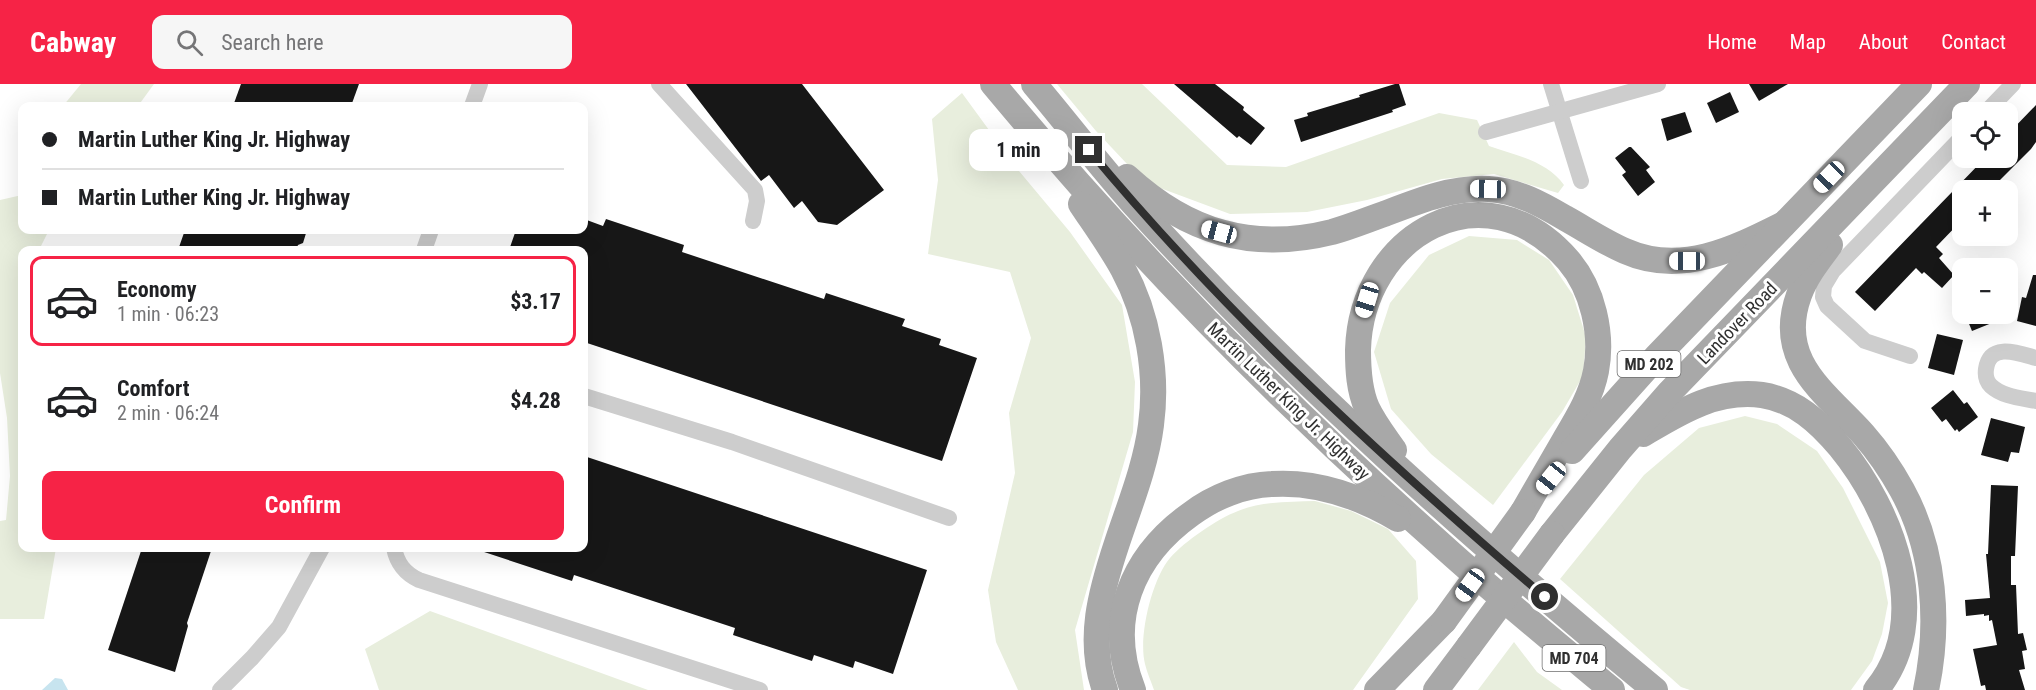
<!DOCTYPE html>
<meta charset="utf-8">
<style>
:root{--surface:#fff;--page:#f6f6f6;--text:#202124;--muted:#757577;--line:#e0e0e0;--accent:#f62346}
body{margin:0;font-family:"Roboto Condensed",sans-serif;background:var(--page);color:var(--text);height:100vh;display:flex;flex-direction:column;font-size:22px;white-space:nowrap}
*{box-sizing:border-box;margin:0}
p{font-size:20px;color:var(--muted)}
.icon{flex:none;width:33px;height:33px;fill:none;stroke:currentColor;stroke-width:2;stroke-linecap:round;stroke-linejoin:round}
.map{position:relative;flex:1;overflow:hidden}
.drawer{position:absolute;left:18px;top:162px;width:570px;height:306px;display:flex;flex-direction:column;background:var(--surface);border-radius:12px;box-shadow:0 6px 24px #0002}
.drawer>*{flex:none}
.banner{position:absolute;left:18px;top:18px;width:570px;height:132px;border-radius:12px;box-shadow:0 6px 24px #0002;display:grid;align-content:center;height:132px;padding:0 24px;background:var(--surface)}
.controls{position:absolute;left:1952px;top:18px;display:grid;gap:12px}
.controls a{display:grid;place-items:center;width:66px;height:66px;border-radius:12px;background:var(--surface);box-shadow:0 6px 24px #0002;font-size:30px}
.end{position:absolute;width:27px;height:27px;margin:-14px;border:8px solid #303030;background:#fff;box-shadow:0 0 0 3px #fff}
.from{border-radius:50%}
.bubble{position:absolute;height:42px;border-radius:12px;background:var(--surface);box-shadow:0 6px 24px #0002;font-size:20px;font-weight:700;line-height:42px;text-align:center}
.car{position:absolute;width:18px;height:36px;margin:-18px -9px;border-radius:8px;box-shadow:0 0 4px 2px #0007;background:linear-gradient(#fff 24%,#345 0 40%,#fff 0 76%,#345 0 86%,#fff 0)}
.banner b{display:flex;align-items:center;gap:21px;height:57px;font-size:22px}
.banner b+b{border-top:2px solid var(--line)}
.banner i{width:15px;height:15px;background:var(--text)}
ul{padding:10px 0 0;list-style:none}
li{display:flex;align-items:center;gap:18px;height:90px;margin:0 12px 9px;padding:0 12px;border:3px solid transparent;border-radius:12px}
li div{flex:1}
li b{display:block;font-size:22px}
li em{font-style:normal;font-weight:700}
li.selected{border-color:var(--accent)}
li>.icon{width:54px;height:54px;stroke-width:1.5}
.cta{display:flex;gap:12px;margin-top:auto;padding:12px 24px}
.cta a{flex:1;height:69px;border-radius:12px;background:var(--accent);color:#fff;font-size:24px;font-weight:700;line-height:69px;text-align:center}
header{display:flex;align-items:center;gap:36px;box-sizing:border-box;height:84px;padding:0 30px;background:var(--accent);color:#fff}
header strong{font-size:28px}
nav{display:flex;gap:33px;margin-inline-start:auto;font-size:21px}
.search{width:420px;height:54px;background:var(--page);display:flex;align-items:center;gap:15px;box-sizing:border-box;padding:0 21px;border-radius:12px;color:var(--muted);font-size:22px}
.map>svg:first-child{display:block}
.green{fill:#e8eedd}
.water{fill:#c7e4ef}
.building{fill:#171717}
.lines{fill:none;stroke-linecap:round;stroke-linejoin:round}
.street{stroke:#cdcdcd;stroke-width:16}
.primary{stroke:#a8a8a8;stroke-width:26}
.primary-bridge{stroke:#a8a8a8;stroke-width:26}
.route{stroke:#303030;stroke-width:8}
.labels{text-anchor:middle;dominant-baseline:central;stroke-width:6;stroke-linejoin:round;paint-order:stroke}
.shield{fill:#fff;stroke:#6e6e6e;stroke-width:1.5}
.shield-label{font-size:16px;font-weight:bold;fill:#303030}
.street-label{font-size:18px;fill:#303030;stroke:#fff}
</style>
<header>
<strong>Cabway</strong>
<div class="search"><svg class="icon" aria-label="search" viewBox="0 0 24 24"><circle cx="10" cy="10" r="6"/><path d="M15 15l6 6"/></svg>Search here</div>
<nav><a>Home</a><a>Map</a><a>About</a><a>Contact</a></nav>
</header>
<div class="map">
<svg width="2036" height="606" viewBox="0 0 2036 606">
<rect width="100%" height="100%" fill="#fff"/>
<g class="green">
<polygon points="81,0 154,0 138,22 63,22"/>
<path d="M1057 0H1142L1227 81 1286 83 1439 29 1477 36 1489 62C1515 71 1547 77 1564 101L1558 109 1494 90 1442 95 1367 116 1307 128 1230 130 1144 98 1096 47Z"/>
<polygon points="962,9 1019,87 1070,148 1122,221 1135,298 1133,348 1075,546 1084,606 1018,606 996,558 988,506 1015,389 1009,329 1031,254 1010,188 928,170 938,96 932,35"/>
<polygon points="22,111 22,146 49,146 39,166 22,166 22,464 56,464 44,535 0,535 0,437 6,436 10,392 7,334 0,289 0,116"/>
<polygon points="1469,152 1517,156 1549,176 1573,211 1586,253 1583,292 1562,328 1493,421 1431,370 1391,325 1374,268 1390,219 1429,171"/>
<polygon points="1745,332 1777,340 1817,367 1843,404 1880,478 1888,519 1882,550 1872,577 1851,606 1690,606 1681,603 1560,495 1644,391 1699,344"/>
<path d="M1315 417 1351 427 1388 445 1416 477 1418 515 1353 606H1154C1151 597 1147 589 1145 580 1138 553 1152 495 1170 474 1185 457 1217 435 1238 427 1261 417 1290 418 1315 417Z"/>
<polygon points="430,527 648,606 379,606 365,565"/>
<polygon points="1514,558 1537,588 1562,606 1478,606"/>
</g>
<polygon class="water" points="55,594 62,595 68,606 42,606"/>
<g class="building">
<polygon points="241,0 359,0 351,22 233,22"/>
<polygon points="686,0 802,0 884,106 837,141 818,138 802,117 794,124 769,91 761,97"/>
<polygon points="1174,0 1215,0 1244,23 1243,26 1265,44 1251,61 1239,52 1237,54"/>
<polygon points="1395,0 1399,0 1406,21 1392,26 1393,28 1301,58 1294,36 1308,32 1307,29 1360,13 1359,11"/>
<polygon points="1749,0 1788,0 1759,17"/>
<polygon points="1730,8 1739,28 1716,39 1707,19"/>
<polygon points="2036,21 2036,58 2031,65 1990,106 1962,106 1962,136 1936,163 1943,170 1939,174 1954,191 1942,204 1924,188 1922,190 1916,184 1875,227 1855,208 1985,74 2007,74 2007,51"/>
<polygon points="1685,28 1692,48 1667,57 1661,35"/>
<polygon points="1629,63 1631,63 1650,83 1646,86 1655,98 1638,112 1622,91 1626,88 1615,74"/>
<polygon points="584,135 603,142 606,135 684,161 682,168 824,215 826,209 905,235 902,242 941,255 939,261 977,274 942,377 584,258 584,166 509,166 516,146 584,146"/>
<polygon points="185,146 307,146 303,159 298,161 296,166 178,166"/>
<polygon points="2033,191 2036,191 2036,242 2017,237 2022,213 2026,214"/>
<polygon points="1965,230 2014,230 1972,247"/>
<polygon points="1937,250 1963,256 1954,291 1928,284"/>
<polygon points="1953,306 1964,320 1967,318 1978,333 1959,348 1957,345 1955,347 1946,335 1942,338 1931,324"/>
<polygon points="1991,334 2025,343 2019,369 2011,368 2008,378 1981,371"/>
<polygon points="584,372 927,486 893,590 855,577 853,584 814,571 812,577 733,551 735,544 574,491 572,497 478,466 479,464 584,464"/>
<polygon points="1991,401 2018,402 2015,472 2011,472 2011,501 2016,501 2018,550 2023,549 2027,566 2022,567 2025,585 2019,586 2025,606 1986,606 1985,601 1981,602 1973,565 1997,561 1992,536 1989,537 1989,531 1984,532 1984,530 1966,532 1965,516 1990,514 1986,470 1988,470"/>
<polygon points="142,464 212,464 187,539 188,542 175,588 108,566"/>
</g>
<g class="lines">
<g class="street">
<polyline points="659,0 755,106 757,117 753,137"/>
<polyline points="1551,0 1581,97"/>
<polyline points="472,22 480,0"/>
<polyline points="1986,28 2013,0"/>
<polyline points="1486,48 1658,0"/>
<polyline points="424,166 431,146"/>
<polyline points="1910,272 1865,257 1827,222 1823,213 1824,202 1833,187 1962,53"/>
<path d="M2036 274C2018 269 1990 258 1986 285 1985 292 1986 297 1991 302 2003 313 2022 314 2036 317"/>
<polyline points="584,312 732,358 949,434"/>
<path d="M394 464C397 479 404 489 419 496L760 606"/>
<polyline points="220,606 252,574 279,543 322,464"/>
</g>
<g class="primary">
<path d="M993 0C1129 163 1277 315 1436 456 1493 508 1553 557 1612 606"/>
<path d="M1034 0C1067 39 1098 80 1132 118 1292 295 1471 454 1655 606"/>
<path d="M1127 93C1187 148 1252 168 1332 148 1350 143 1367 136 1384 130 1418 117 1452 103 1489 105 1518 107 1541 120 1565 134 1585 145 1604 158 1625 167 1681 192 1734 165 1784 140"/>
<path d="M1081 120C1095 141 1111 163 1123 185 1148 231 1158 289 1151 341 1146 381 1130 420 1117 459 1101 507 1087 556 1105 606"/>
<path d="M1830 161C1818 177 1806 192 1799 211 1775 277 1825 308 1863 350 1878 367 1891 386 1902 406 1935 466 1940 540 1926 606"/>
<path d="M1643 350C1680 328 1716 305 1762 311 1795 316 1819 338 1840 363 1891 425 1935 535 1876 606"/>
<path d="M1394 366C1385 353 1374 339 1367 324 1359 306 1358 286 1358 266 1361 151 1484 80 1568 176 1593 205 1603 250 1596 287 1591 313 1577 335 1564 357 1550 381 1537 404 1523 428"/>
<polyline points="1572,367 1658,271 1919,0"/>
<polyline points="1552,450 1620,365 1669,309 1967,0"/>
<path d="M1133 606C1105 536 1132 472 1191 430 1214 413 1243 401 1272 400 1318 397 1359 412 1398 435"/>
<polyline points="1377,606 1444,537"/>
<polyline points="1436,606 1469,562"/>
</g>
<g class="primary-bridge">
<polyline points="1444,537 1523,428"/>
<polyline points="1469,562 1552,450"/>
</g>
</g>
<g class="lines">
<path class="route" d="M1089 66C1225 230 1383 375 1545 513"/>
</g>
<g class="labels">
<g class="shield">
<rect x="1617.5" y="267" width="63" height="26" rx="4.5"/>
<rect x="1542.5" y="561" width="63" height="26" rx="4.5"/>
</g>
<g class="shield-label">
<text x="1649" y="280">MD 202</text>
<text x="1574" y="574">MD 704</text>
</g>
<g class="street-label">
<text transform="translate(1737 239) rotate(-46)">Landover Road</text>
<text transform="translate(1289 317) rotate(44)">Martin Luther King Jr. Highway</text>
</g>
</g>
</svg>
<div class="controls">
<a><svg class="icon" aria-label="locate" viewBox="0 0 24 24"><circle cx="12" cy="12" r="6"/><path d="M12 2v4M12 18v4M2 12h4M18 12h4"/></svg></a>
<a>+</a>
<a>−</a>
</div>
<i class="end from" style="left:1545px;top:513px"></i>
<i class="end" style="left:1089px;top:66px"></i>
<div class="bubble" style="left:969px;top:45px;width:99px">1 min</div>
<i class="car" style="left:1829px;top:93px;rotate:224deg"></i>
<i class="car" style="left:1488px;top:105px;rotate:271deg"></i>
<i class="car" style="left:1219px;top:148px;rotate:285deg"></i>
<i class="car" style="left:1687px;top:177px;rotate:270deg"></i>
<i class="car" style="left:1367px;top:216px;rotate:197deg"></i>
<i class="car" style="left:1551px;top:394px;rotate:219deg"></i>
<i class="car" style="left:1470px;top:501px;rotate:216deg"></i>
<div class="banner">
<b><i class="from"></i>Martin Luther King Jr. Highway</b>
<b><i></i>Martin Luther King Jr. Highway</b>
</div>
<section class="drawer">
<ul>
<li class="selected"><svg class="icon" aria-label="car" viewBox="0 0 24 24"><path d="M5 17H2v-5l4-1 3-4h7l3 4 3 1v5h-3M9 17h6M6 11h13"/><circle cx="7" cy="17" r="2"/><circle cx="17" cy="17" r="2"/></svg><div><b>Economy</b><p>1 min · 06:23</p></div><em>$3.17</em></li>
<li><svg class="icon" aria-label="car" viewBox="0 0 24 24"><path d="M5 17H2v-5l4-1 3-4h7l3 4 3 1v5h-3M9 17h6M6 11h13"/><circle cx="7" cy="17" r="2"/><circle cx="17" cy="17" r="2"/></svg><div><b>Comfort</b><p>2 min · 06:24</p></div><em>$4.28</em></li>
</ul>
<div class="cta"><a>Confirm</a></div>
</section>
</div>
